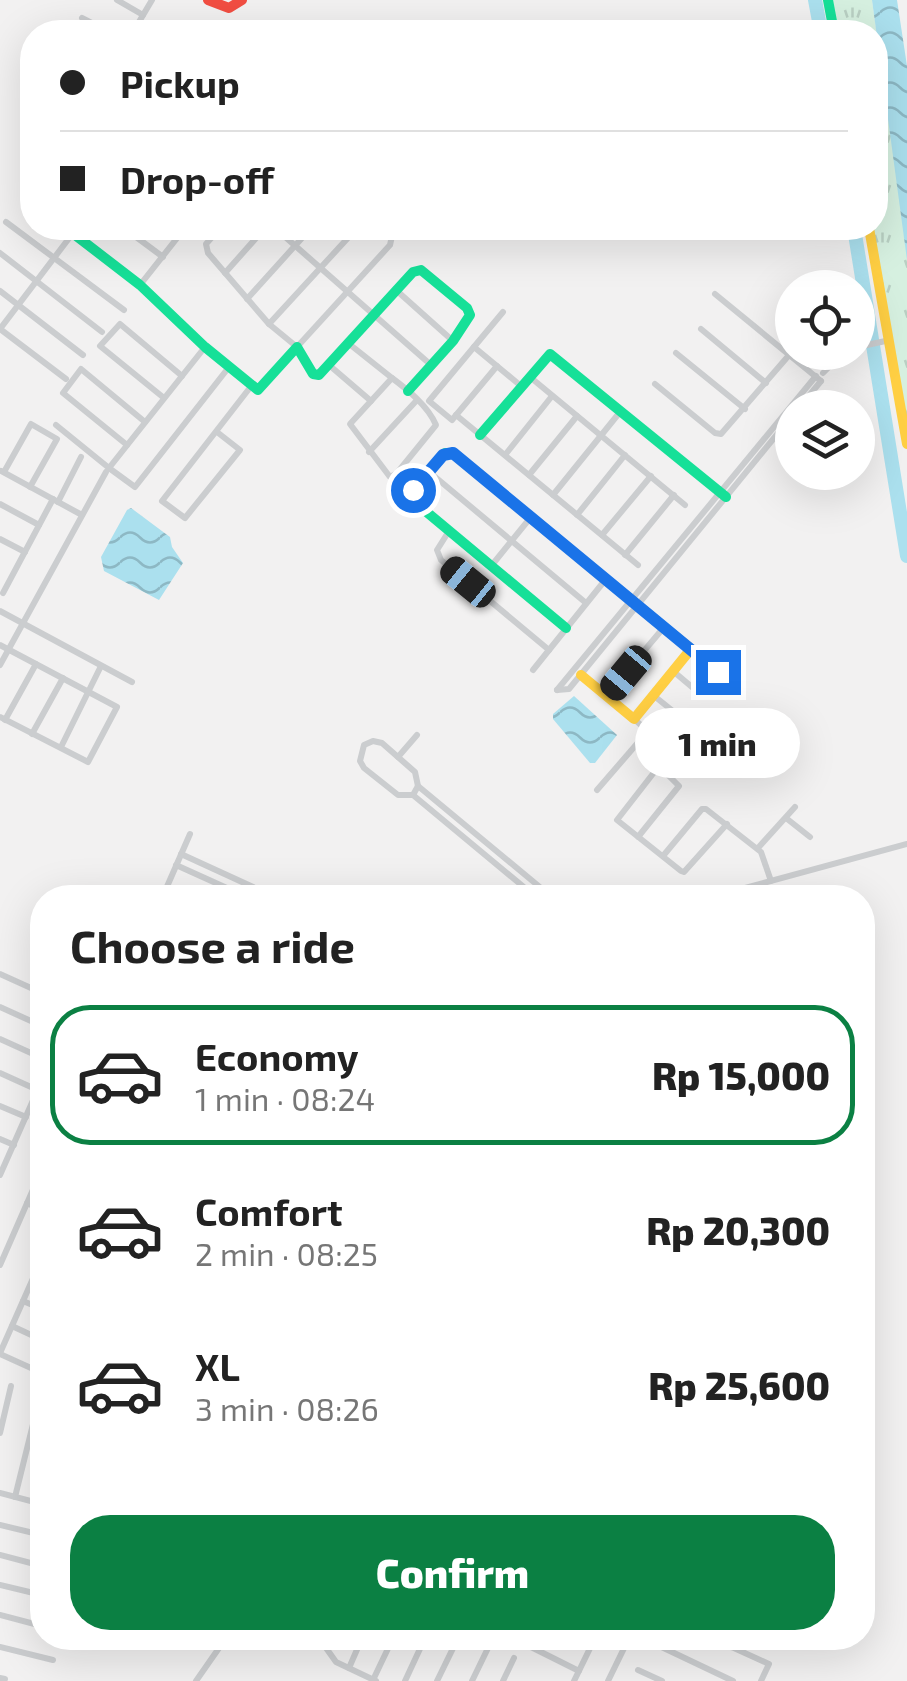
<!DOCTYPE html>
<meta charset="utf-8">
<style>
:root{--surface:#fff;--page:#f6f6f6;--text:#222;--muted:#767676;--line:#e0e0e0;--accent:#0b8043}
body{margin:0;font-family:"Exo 2",sans-serif;background:var(--page);color:var(--text);height:100vh;display:flex;flex-direction:column;font-size:38px;white-space:nowrap}
*{box-sizing:border-box;margin:0}
p{font-size:32px;color:var(--muted)}
.icon{flex:none;width:55px;height:55px;fill:none;stroke:currentColor;stroke-width:2;stroke-linecap:round;stroke-linejoin:round}
.map{position:relative;flex:1;overflow:hidden}
.details{position:absolute;left:30px;top:885px;width:845px;height:765px;display:flex;flex-direction:column;background:var(--surface);border-radius:40px;box-shadow:0 10px 40px #0002}
.details>*{flex:none}
.hud{position:absolute;left:20px;top:20px;width:868px;height:220px;border-radius:40px;box-shadow:0 10px 40px #0002;display:grid;align-content:center;height:220px;padding:0 40px;background:var(--surface)}
.tools{position:absolute;left:775px;top:270px;display:grid;gap:20px}
.tools a{display:grid;place-items:center;width:100px;height:100px;border-radius:50%;background:var(--surface);box-shadow:0 10px 40px #0002;font-size:50px}
.end{position:absolute;width:45px;height:45px;margin:-22px;border:12px solid #1a73e8;background:#fff;box-shadow:0 0 0 5px #fff}
.from{border-radius:50%}
.bubble{position:absolute;height:70px;border-radius:35px;background:var(--surface);box-shadow:0 10px 40px #0002;font-size:32px;font-weight:800;line-height:70px;text-align:center}
.car{position:absolute;width:30px;height:60px;margin:-30px -15px;border-radius:12px;box-shadow:0 0 8px 2px #0007;background:linear-gradient(#222 24%,#8ab4d8 0 40%,#222 0 76%,#8ab4d8 0 86%,#222 0)}
.hud b{display:flex;align-items:center;gap:35px;height:95px;font-size:38px}
.hud b+b{border-top:2px solid var(--line)}
.hud i{width:25px;height:25px;background:var(--text)}
ul{padding:0;list-style:none}
li{display:flex;align-items:center;gap:30px;height:140px;margin:0 20px 15px;padding:0 20px;border:5px solid transparent;border-radius:40px}
li div{flex:1}
li b{display:block;font-size:38px}
li em{font-style:normal;font-weight:800}
li.on{border-color:var(--accent)}
li>.icon{width:90px;height:90px;stroke-width:1.5}
h2{padding:0 40px;font-size:45px;line-height:120px}
.primary-button{display:flex;gap:20px;margin-top:auto;padding:20px 40px}
.primary-button a{flex:1;height:115px;border-radius:40px;background:var(--accent);color:#fff;font-size:40px;font-weight:800;line-height:115px;text-align:center}
.map>svg:first-child{display:block}
.grass{fill:url(#grass-tufts)}
.water{fill:url(#water-waves)}
.lines{fill:none;stroke-linecap:round;stroke-linejoin:round}
.river{stroke:#abe0ee;stroke-width:14}
.street{stroke:#cbcdcf;stroke-width:6}
.fast{stroke:#16e098;stroke-width:10}
.slow{stroke:#ffcf43;stroke-width:10}
.jam{stroke:#f24e42;stroke-width:10}
.route{stroke:#1a73e8;stroke-width:12}
</style>
<div class="map">
<svg width="907" height="1681" viewBox="0 0 907 1681">
<defs>
<pattern id="grass-tufts" width="24" height="20" patternUnits="userSpaceOnUse" patternTransform="scale(2.5)"><rect width="24" height="20" fill="#d6f0e0"/><path d="M3 7l-1-3M5 7V3M7 7l1-3M15 17l-1-3M17 17v-4M19 17l1-3" fill="none" stroke="#b9d0c3"/></pattern>
<pattern id="water-waves" width="16" height="10" patternUnits="userSpaceOnUse" patternTransform="scale(2.5)"><rect width="16" height="10" fill="#abe0ee"/><path d="M0 5q4-4 8 0t8 0" fill="none" stroke="#8db8c4"/></pattern>
</defs>
<rect width="100%" height="100%" fill="#f2f1f1"/>
<polygon class="grass" points="829,0 872,0 907,248 907,450 868,228 875,228 875,32 835,32"/>
<g class="water">
<polygon points="872,0 897,0 907,66 907,260"/>
<polygon points="131,508 170,537 172,547 183,563 159,600 104,571 101,557 127,510"/>
<polygon points="574,696 617,735 595,763 590,763 553,719 553,714"/>
</g>
<g class="lines">
<g class="river">
<polyline points="815,0 821,32"/>
<polyline points="854,228 907,556"/>
</g>
<g class="street">
<polyline points="117,0 143,15"/>
<polyline points="82,18 109,32"/>
<polyline points="133,32 152,0"/>
<polyline points="6,222 124,310"/>
<polyline points="124,228 163,257"/>
<polyline points="220,228 206,244 208,253 269,324 297,347 390,245 392,236 382,228"/>
<polyline points="275,228 431,365"/>
<polyline points="81,239 89,228"/>
<polyline points="0,253 102,332"/>
<polyline points="225,273 265,228"/>
<polyline points="140,285 185,228"/>
<polyline points="396,290 453,341"/>
<polyline points="0,291 83,355"/>
<polyline points="715,294 821,381"/>
<polyline points="247,299 311,228"/>
<polyline points="269,324 357,228"/>
<polyline points="0,329 73,233"/>
<polyline points="0,329 66,379"/>
<polyline points="701,329 766,383"/>
<polyline points="348,343 392,378"/>
<polyline points="205,347 109,468 135,487 229,367"/>
<polyline points="474,347 521,386"/>
<polyline points="858,347 890,340"/>
<polyline points="676,353 745,409"/>
<polyline points="329,365 371,401"/>
<polyline points="497,366 452,420 429,401 503,312"/>
<polyline points="823,373 844,352"/>
<polyline points="530,377 685,505"/>
<path d="M392 378C408 390 428 406 436 425L397 473 390 477 350 424Z"/>
<polyline points="655,384 715,433 721,434 790,354"/>
<polyline points="164,398 100,346 120,324 182,376"/>
<polyline points="799,408 821,381"/>
<polyline points="456,415 638,565"/>
<polyline points="56,425 109,468"/>
<polyline points="217,432 240,450 185,518 162,501 252,385"/>
<polyline points="127,445 63,393 81,369 145,422"/>
<polyline points="369,452 417,400"/>
<polyline points="505,455 552,396"/>
<polyline points="1,471 82,515"/>
<polyline points="428,471 586,603"/>
<polyline points="4,472 31,424 57,439 30,487"/>
<polyline points="529,475 577,416"/>
<polyline points="553,495 620,412"/>
<polyline points="58,502 81,457"/>
<polyline points="0,504 39,525"/>
<polyline points="577,515 625,455"/>
<polyline points="449,531 437,550 441,560 549,650"/>
<polyline points="602,535 651,476"/>
<polyline points="0,539 25,552"/>
<polyline points="625,555 674,495"/>
<polyline points="492,565 531,517"/>
<polyline points="3,593 53,499"/>
<polyline points="0,611 132,682"/>
<polyline points="0,645 117,707 88,762 0,717"/>
<polyline points="691,649 718,672"/>
<polyline points="0,665 106,472"/>
<polyline points="533,670 606,579"/>
<polyline points="673,671 699,693"/>
<polyline points="557,690 816,376"/>
<polyline points="557,690 569,689 792,416"/>
<polyline points="653,695 679,716"/>
<polyline points="606,696 665,626"/>
<polyline points="634,719 657,739"/>
<polyline points="5,720 36,664"/>
<polyline points="32,734 63,678"/>
<polygon points="373,741 382,743 415,772 418,786 413,795 398,795 364,768 360,761 364,745"/>
<polyline points="61,747 101,666"/>
<polyline points="398,757 417,735"/>
<polyline points="418,786 553,898"/>
<polyline points="597,790 648,731"/>
<polyline points="413,795 537,898"/>
<polyline points="786,818 810,837"/>
<polyline points="638,837 679,786 659,766 617,820 681,871 684,872 727,824"/>
<polyline points="758,848 795,807"/>
<polyline points="181,854 277,898"/>
<polyline points="663,856 702,809 706,809 761,852 771,881"/>
<polyline points="176,865 249,898"/>
<polyline points="162,898 190,834"/>
<polyline points="708,898 907,844"/>
<polyline points="0,974 42,993"/>
<polyline points="0,1007 42,1026"/>
<polyline points="0,1039 42,1058"/>
<polyline points="0,1073 42,1092"/>
<polyline points="0,1106 26,1117"/>
<polyline points="0,1139 14,1145"/>
<polyline points="0,1175 42,1080"/>
<polyline points="27,1203 42,1210"/>
<polyline points="0,1265 42,1169"/>
<polyline points="23,1301 42,1309"/>
<polyline points="12,1326 42,1340"/>
<polyline points="0,1353 42,1258"/>
<polyline points="0,1354 42,1373"/>
<polyline points="0,1433 11,1386"/>
<polyline points="0,1493 42,1504"/>
<polyline points="15,1497 39,1400"/>
<polyline points="0,1525 42,1535"/>
<polyline points="0,1555 42,1566"/>
<polyline points="0,1585 42,1595"/>
<polyline points="0,1615 42,1626"/>
<polyline points="319,1638 336,1662 376,1681"/>
<polyline points="513,1638 579,1671"/>
<polyline points="578,1638 592,1645"/>
<polyline points="712,1638 769,1664 761,1681"/>
<polyline points="651,1642 733,1681"/>
<polyline points="0,1647 53,1660"/>
<polyline points="731,1647 736,1638"/>
<polyline points="349,1668 362,1638"/>
<polyline points="638,1670 662,1681"/>
<polyline points="0,1678 5,1679"/>
<polyline points="373,1680 393,1638"/>
<polyline points="196,1681 226,1638"/>
<polyline points="405,1681 425,1638"/>
<polyline points="437,1681 458,1638"/>
<polyline points="472,1681 489,1646"/>
<polyline points="503,1681 514,1658"/>
<polyline points="574,1681 595,1638"/>
<polyline points="608,1681 629,1638"/>
</g>
<g class="fast">
<polyline points="828,0 834,32"/>
<polyline points="66,228 140,285 205,347 258,390 297,347 313,374 319,375 413,272 421,270 467,308 470,315 453,341 408,391"/>
<polyline points="480,435 550,354 726,497"/>
<polyline points="566,628 411,499 413,490 445,453 453,453 675,636"/>
</g>
<g class="slow">
<polyline points="869,228 907,444"/>
<polyline points="581,675 634,719 691,649 675,636"/>
</g>
<polyline class="jam" points="208,0 229,8 242,0"/>
</g>
<g class="lines">
<polyline class="route" points="413,490 443,455 453,453 718,672"/>
</g>
</svg>
<div class="tools">
<a><svg class="icon" aria-label="locate" viewBox="0 0 24 24"><circle cx="12" cy="12" r="6"/><path d="M12 2v4M12 18v4M2 12h4M18 12h4"/></svg></a>
<a><svg class="icon" aria-label="layers" viewBox="0 0 24 24"><path d="M12 4l9 5-9 5-9-5zM3 14l9 5 9-5"/></svg></a>
</div>
<i class="end from" style="left:413px;top:490px"></i>
<i class="end" style="left:718px;top:672px"></i>
<div class="bubble" style="left:635px;top:708px;width:165px">1 min</div>
<i class="car" style="left:468px;top:582px;rotate:309deg"></i>
<i class="car" style="left:626px;top:673px;rotate:220deg"></i>
<div class="hud">
<b><i class="from"></i>Pickup</b>
<b><i></i>Drop-off</b>
</div>
<section class="details">
<h2>Choose a ride</h2>
<ul>
<li class="on"><svg class="icon" aria-label="car" viewBox="0 0 24 24"><path d="M5 17H2v-5l4-1 3-4h7l3 4 3 1v5h-3M9 17h6M6 11h13"/><circle cx="7" cy="17" r="2"/><circle cx="17" cy="17" r="2"/></svg><div><b>Economy</b><p>1 min · 08:24</p></div><em>Rp 15,000</em></li>
<li><svg class="icon" aria-label="car" viewBox="0 0 24 24"><path d="M5 17H2v-5l4-1 3-4h7l3 4 3 1v5h-3M9 17h6M6 11h13"/><circle cx="7" cy="17" r="2"/><circle cx="17" cy="17" r="2"/></svg><div><b>Comfort</b><p>2 min · 08:25</p></div><em>Rp 20,300</em></li>
<li><svg class="icon" aria-label="car" viewBox="0 0 24 24"><path d="M5 17H2v-5l4-1 3-4h7l3 4 3 1v5h-3M9 17h6M6 11h13"/><circle cx="7" cy="17" r="2"/><circle cx="17" cy="17" r="2"/></svg><div><b>XL</b><p>3 min · 08:26</p></div><em>Rp 25,600</em></li>
</ul>
<div class="primary-button"><a>Confirm</a></div>
</section>
</div>
